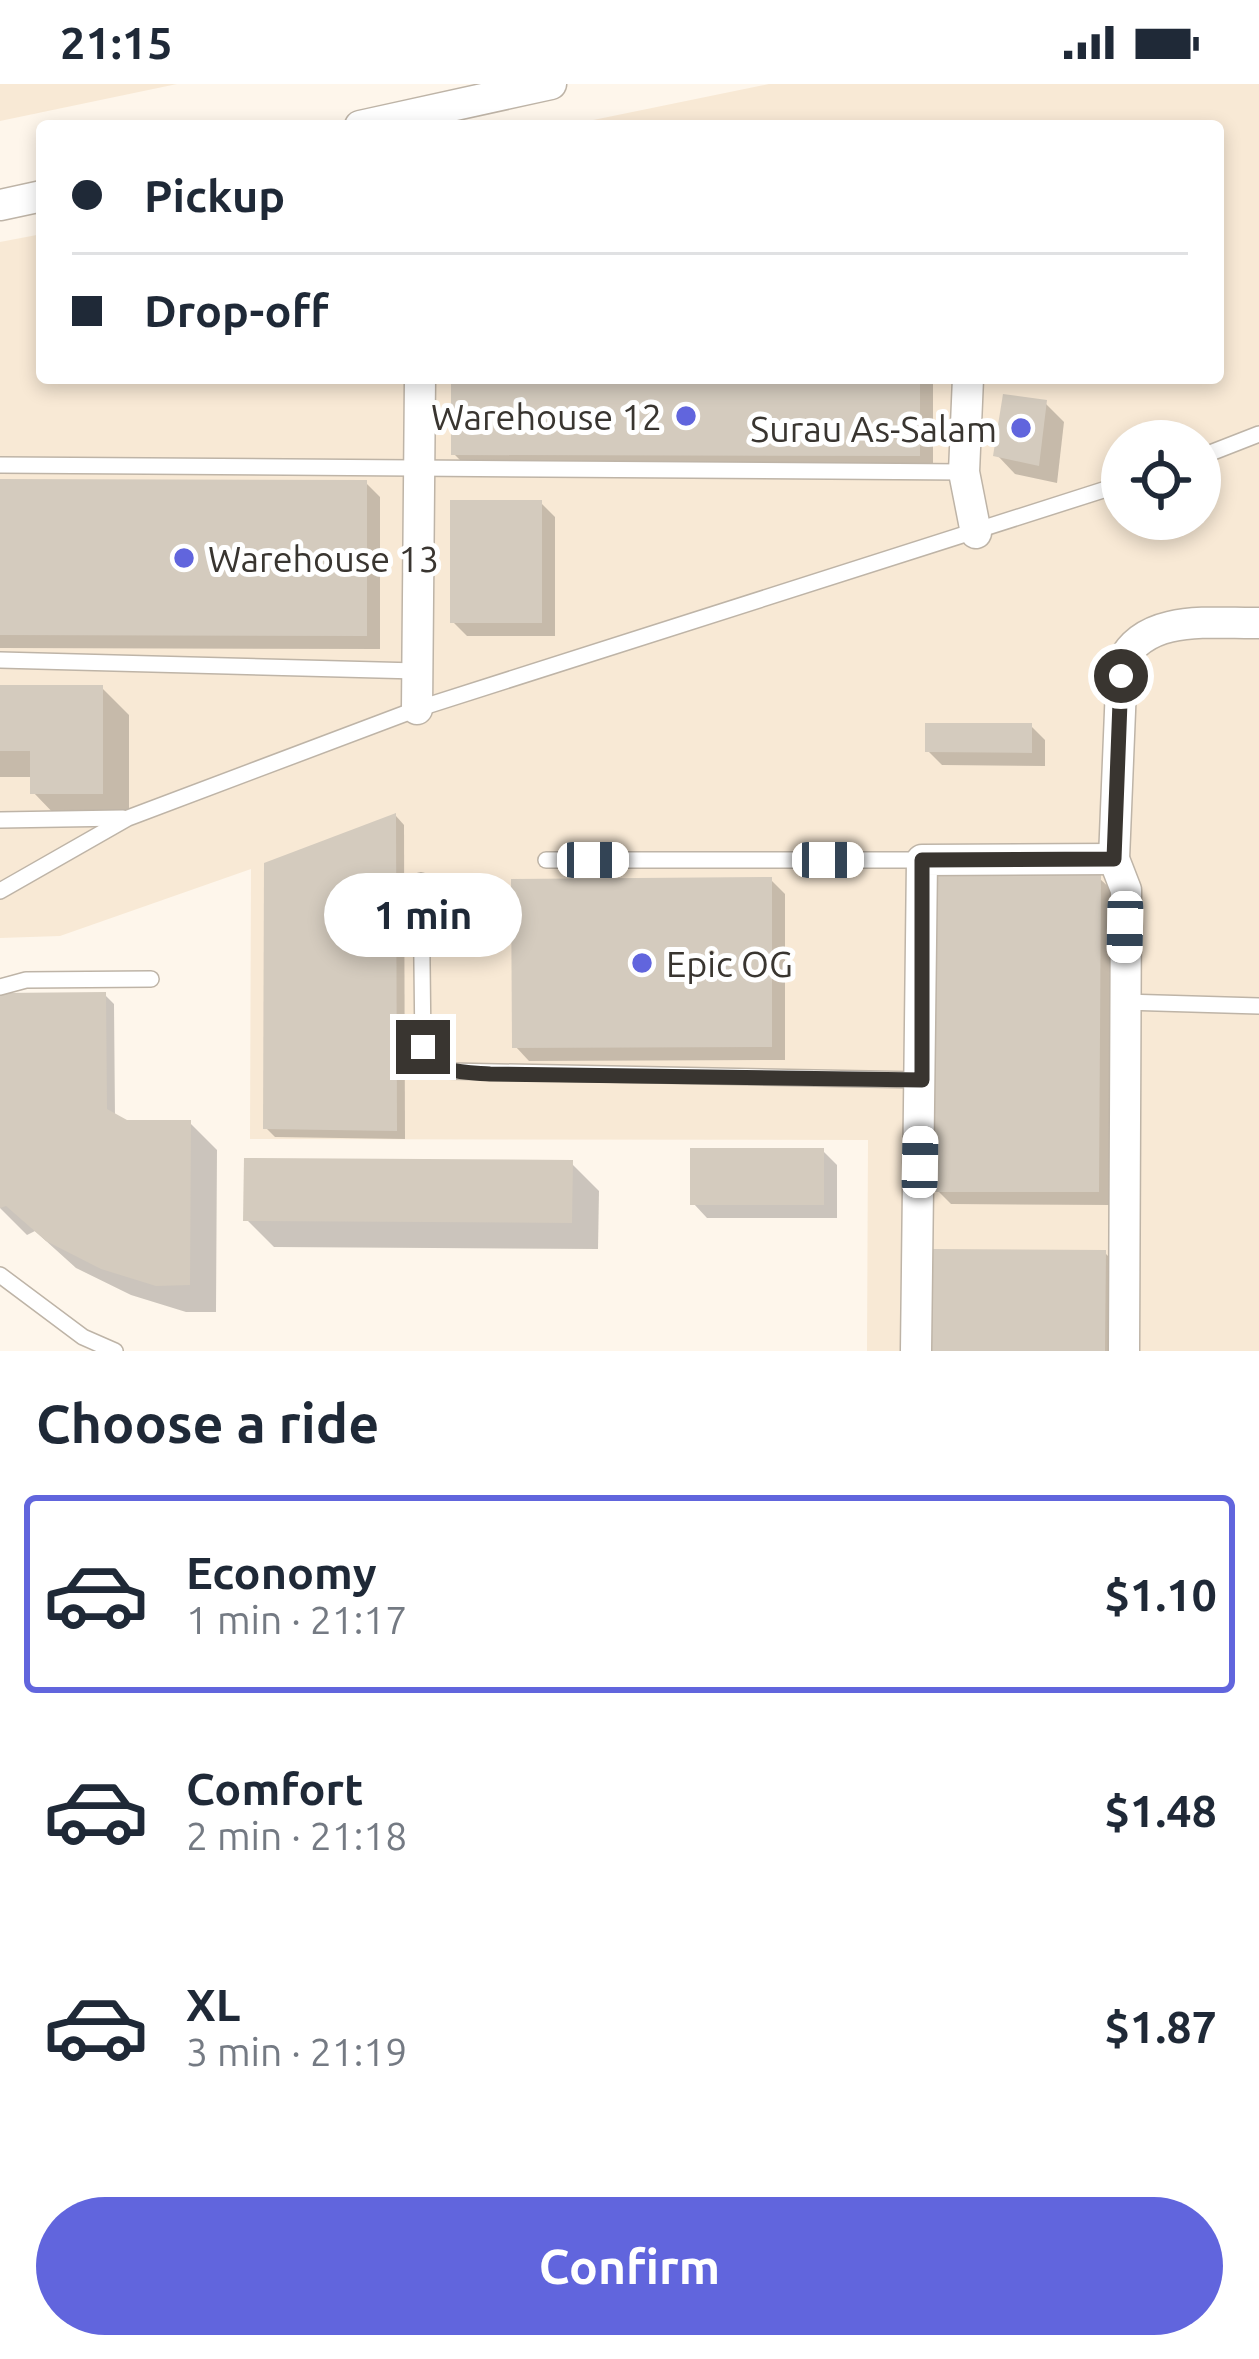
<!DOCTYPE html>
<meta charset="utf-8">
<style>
:root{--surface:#fff;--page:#f6f6f7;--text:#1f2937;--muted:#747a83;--line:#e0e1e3;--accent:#6165dd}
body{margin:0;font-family:Ubuntu,sans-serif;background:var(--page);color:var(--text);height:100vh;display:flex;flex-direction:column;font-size:45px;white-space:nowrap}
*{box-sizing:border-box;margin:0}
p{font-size:39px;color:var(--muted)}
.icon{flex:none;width:66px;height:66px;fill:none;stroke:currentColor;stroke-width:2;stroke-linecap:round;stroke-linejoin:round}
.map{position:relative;height:1267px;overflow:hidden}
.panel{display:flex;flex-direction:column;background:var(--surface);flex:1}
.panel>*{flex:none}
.hud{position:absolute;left:36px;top:36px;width:1188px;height:264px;border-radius:12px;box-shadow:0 6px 18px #0003;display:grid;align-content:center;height:264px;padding:0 36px;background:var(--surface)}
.controls{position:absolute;left:1101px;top:336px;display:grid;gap:24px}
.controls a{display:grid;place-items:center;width:120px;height:120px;border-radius:50%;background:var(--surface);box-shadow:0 6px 18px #0003;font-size:60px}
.end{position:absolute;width:54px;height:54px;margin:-27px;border:15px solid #393530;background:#fff;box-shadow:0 0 0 6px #fff}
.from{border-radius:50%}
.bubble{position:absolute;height:84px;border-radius:42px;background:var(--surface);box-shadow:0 6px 18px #0003;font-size:39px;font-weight:600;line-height:84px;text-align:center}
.car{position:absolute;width:36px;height:72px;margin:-36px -18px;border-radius:15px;box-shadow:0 0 9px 3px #0007;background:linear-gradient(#fff 24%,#345 0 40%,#fff 0 76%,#345 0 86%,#fff 0)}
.hud b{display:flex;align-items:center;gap:42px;height:114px;font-size:45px}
.hud b+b{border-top:3px solid var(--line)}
.hud i{width:30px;height:30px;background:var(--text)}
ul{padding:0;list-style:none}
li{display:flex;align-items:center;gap:36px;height:198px;margin:0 24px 18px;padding:0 12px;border:6px solid transparent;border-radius:12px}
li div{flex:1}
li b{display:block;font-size:45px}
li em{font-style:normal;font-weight:600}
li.active{border-color:var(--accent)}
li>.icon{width:108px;height:108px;stroke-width:1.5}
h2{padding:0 36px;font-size:54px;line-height:144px}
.button{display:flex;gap:24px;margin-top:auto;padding:24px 36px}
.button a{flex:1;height:138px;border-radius:72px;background:var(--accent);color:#fff;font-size:48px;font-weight:600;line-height:138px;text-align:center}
.status{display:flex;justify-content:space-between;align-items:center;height:84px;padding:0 60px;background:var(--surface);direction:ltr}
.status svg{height:33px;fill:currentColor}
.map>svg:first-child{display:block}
.built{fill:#f8e9d5;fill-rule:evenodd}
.shadow{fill:#0003}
.building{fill:#d4cbbe}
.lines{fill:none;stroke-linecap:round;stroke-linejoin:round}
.service-casing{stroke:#beb4a7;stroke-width:18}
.minor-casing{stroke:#beb4a7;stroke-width:33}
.service{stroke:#fff;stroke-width:15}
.minor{stroke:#fff;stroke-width:30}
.route{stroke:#393530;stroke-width:15}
.poi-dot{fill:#6165dd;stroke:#fff;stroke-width:4.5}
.labels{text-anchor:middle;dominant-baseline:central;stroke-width:10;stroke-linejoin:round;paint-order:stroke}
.poi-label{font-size:36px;fill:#393530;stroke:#fff;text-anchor:end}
</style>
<div class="status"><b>21:15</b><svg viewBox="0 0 49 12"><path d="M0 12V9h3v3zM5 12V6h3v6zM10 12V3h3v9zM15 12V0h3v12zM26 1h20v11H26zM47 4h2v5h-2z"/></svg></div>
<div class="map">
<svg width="1259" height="1267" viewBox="0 0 1259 1267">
<rect width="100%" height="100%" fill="#fef6eb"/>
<g class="built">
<polygon points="0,0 177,0 0,37"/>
<path d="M769 0H1259V1267H867L868 1056 250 1055 251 785 60 852 0 854V158L42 150V294H1218V42H564ZM1122 357H1200V435H1122Z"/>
</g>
<g class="shadow">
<polygon points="454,294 933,294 933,385 468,384 454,370"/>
<polygon points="1045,319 1064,338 1057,399 1015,390 997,371"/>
<polygon points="0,398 366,399 380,413 380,565 0,564"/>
<polygon points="541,419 555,433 555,552 467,552 453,538"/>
<polygon points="0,604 102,604 129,631 129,736 60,736 33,708 33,693 0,693"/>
<polygon points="1031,642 1045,656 1045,682 942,681 928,667"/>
<polygon points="396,732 404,741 405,1055 275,1053 266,1044"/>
<polygon points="1099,794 1114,808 1112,1121 951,1120 937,1106"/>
<polygon points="771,796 785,810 785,976 529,977 515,962"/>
<polygon points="105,911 114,920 115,1033 126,1039 190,1039 217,1066 216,1228 186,1228 131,1211 76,1184 35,1147 27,1151 0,1124 0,912"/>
<polygon points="823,1067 837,1081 837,1134 707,1134 693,1119"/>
<polygon points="571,1079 599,1107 598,1165 274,1163 246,1135"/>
<polygon points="933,1168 1105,1169 1119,1183 1118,1267 932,1267"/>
</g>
<g class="building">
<polygon points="451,294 920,294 920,372 451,371"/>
<polygon points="1003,310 1047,316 1039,382 993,372"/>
<polygon points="0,395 367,396 367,552 0,551"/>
<rect x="450" y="416" width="92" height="123"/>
<polygon points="0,601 103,601 103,710 30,710 30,667 0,667"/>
<polygon points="925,639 1032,639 1032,669 925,668"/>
<polygon points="396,729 397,1047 263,1045 264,779"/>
<polygon points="936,789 1101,791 1099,1108 934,1108"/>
<polygon points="772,793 772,963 512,964 511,795"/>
<polygon points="106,908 107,1025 127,1036 191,1036 190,1201 156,1202 101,1185 46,1157 6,1122 0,1124 0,909"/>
<rect x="690" y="1064" width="134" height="57"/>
<polygon points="244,1074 573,1076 572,1139 243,1137"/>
<polygon points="930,1165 1106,1166 1105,1267 929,1267"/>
</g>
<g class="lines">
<defs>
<g id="service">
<polyline points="1200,373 1259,350"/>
<polyline points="0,381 964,388"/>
<polyline points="0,576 417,587"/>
<polyline points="0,736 123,734"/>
<polyline points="546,776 922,776"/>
<polyline points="421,797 423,963 432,980 449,987 922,996"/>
<polyline points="0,807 128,734 417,625 1122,400"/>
<polyline points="0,903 26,896 151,895"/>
<polyline points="1124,918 1259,922"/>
<polyline points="0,1191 83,1253 115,1267"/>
</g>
<g id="minor">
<polyline points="360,42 551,0"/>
<polyline points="0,121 42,112"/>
<polyline points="968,294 964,388 976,449"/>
<polyline points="417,625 420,294"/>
<polyline points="916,1267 922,776 1114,775"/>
<path d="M1124 1267 1126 806 1114 775 1122 578C1146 529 1213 540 1259 539"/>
</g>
</defs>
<use href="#service" class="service-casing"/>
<use href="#minor" class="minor-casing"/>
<use href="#service" class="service"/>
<use href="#minor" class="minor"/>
</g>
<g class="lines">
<path class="route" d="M423 963C438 990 461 988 490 990L922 996V776L1114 775 1121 592"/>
</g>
<g class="poi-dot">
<circle cx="686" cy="332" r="12"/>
<circle cx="1021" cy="344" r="12"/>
<circle cx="184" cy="474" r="12"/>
<circle cx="642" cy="879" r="12"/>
</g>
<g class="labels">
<g class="poi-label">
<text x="662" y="332">Warehouse 12</text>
<text x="997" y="344">Surau As-Salam</text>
<text x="208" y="474" text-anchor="start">Warehouse 13</text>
<text x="666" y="879" text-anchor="start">Epic OG</text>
</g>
</g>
</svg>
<div class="controls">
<a><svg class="icon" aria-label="locate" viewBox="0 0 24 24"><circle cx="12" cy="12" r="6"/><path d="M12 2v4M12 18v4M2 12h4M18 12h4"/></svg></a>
</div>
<i class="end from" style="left:1121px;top:592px"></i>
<i class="end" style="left:423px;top:963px"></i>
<div class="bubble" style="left:324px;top:789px;width:198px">1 min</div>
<i class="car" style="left:593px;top:776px;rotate:90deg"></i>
<i class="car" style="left:828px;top:776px;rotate:90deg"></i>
<i class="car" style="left:1125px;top:843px;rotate:181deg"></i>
<i class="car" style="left:920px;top:1078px;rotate:1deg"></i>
<div class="hud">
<b><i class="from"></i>Pickup</b>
<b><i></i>Drop-off</b>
</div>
</div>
<section class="panel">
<h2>Choose a ride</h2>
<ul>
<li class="active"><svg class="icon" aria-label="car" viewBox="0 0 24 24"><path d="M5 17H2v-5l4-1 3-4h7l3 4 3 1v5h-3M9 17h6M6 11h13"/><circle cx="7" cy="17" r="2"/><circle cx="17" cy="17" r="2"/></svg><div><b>Economy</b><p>1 min · 21:17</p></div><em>$1.10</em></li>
<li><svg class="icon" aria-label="car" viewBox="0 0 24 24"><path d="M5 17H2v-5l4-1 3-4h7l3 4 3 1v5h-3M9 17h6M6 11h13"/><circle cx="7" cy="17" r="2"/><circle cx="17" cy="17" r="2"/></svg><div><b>Comfort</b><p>2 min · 21:18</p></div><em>$1.48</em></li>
<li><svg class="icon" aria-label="car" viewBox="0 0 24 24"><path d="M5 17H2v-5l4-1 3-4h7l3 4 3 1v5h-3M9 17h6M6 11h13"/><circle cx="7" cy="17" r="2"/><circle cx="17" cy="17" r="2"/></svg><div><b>XL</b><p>3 min · 21:19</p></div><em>$1.87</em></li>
</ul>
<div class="button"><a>Confirm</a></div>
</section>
